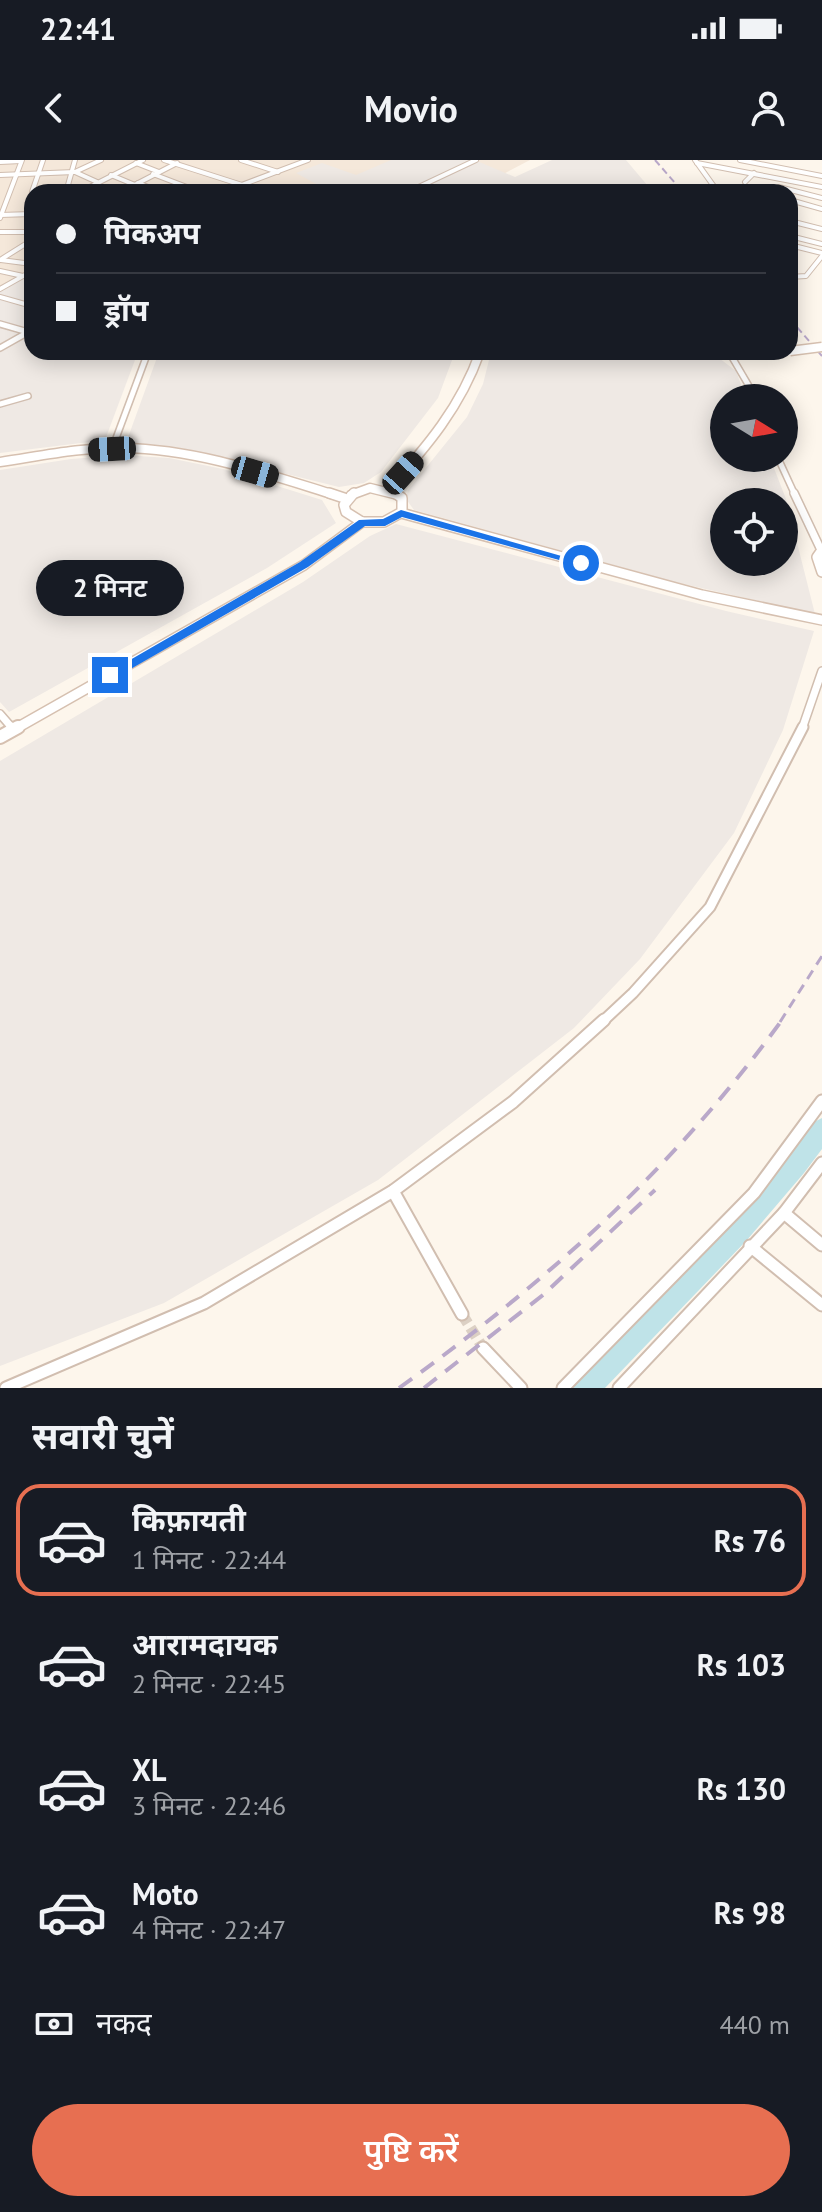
<!DOCTYPE html>
<html lang="hi">
<meta charset="utf-8">
<style>
:root{--surface:#171b24;--page:#20242c;--text:#f1f3f6;--muted:#9ea1a6;--line:#363941;--accent:#e76f51}
body{margin:0;font-family:"PT Sans","Noto Sans Devanagari",sans-serif;background:var(--page);color:var(--text);height:100vh;display:flex;flex-direction:column;font-size:30px;white-space:nowrap}
*{box-sizing:border-box;margin:0}
p{font-size:26px;color:var(--muted)}
.icon{flex:none;width:44px;height:44px;fill:none;stroke:currentColor;stroke-width:2;stroke-linecap:round;stroke-linejoin:round}
.map{position:relative;height:1228px;overflow:hidden}
.panel{display:flex;flex-direction:column;background:var(--surface);flex:1}
.panel>*{flex:none}
.guide{position:absolute;left:24px;top:24px;width:774px;height:176px;border-radius:24px;box-shadow:0 4px 20px #0003;display:grid;align-content:center;height:176px;padding:0 32px;background:var(--surface)}
.needle{width:52px;rotate:101deg}
.buttons{position:absolute;left:710px;top:224px;display:grid;gap:16px}
.buttons a{display:grid;place-items:center;width:88px;height:88px;border-radius:50%;background:var(--surface);box-shadow:0 4px 20px #0003;font-size:40px}
.end{position:absolute;width:36px;height:36px;margin:-18px;border:10px solid #1a73e8;background:#fff;box-shadow:0 0 0 4px #fff}
.from{border-radius:50%}
.bubble{position:absolute;height:56px;border-radius:28px;background:var(--surface);box-shadow:0 4px 20px #0003;font-size:26px;font-weight:600;line-height:56px;text-align:center}
.car{position:absolute;width:24px;height:48px;margin:-24px -12px;border-radius:10px;box-shadow:0 0 6px 2px #0007;background:linear-gradient(#222 24%,#8ab4d8 0 40%,#222 0 76%,#8ab4d8 0 86%,#222 0)}
.guide b{display:flex;align-items:center;gap:28px;height:76px;font-size:30px}
.guide b+b{border-top:2px solid var(--line)}
.guide i{width:20px;height:20px;background:var(--text)}
ul{padding:0;list-style:none}
li{display:flex;align-items:center;gap:24px;height:112px;margin:0 16px 12px;padding:0 16px;border:4px solid transparent;border-radius:24px}
li div{flex:1}
li b{display:block;font-size:30px}
li em{font-style:normal;font-weight:600}
li.selected{border-color:var(--accent)}
li>.icon{width:72px;height:72px;stroke-width:1.5}
h2{padding:0 32px;font-size:36px;line-height:96px}
.pay{display:flex;align-items:center;gap:20px;height:88px;padding:0 32px;font-size:30px}
.pay p{margin-inline-start:auto}
.button{display:flex;gap:16px;margin-top:auto;padding:16px 32px}
.button a{flex:1;height:92px;border-radius:48px;background:var(--accent);color:#fff;font-size:32px;font-weight:600;line-height:92px;text-align:center}
.status{display:flex;justify-content:space-between;align-items:center;height:56px;padding:0 40px;background:var(--surface);direction:ltr}
.status svg{height:22px;fill:currentColor}
header{display:flex;justify-content:space-between;align-items:center;height:104px;padding:0 32px;background:var(--surface);font-size:36px;font-weight:600}
.map>svg:first-child{display:block}
.residential{fill:#f5e8da}
.industrial{fill:#efe9e4;fill-rule:evenodd}
.lines{fill:none;stroke-linecap:round;stroke-linejoin:round}
.river{fill:#bfe3e8;fill-rule:evenodd}
.street-tunnel{stroke:#dcd0c4;stroke-width:11;stroke-dasharray:11 5;stroke-linecap:butt}
.street-far4-casing{stroke:#d1beb0;stroke-width:6}
.street-far3-casing{stroke:#d1beb0;stroke-width:8}
.street-far2-casing{stroke:#d1beb0;stroke-width:10}
.street-far1-casing{stroke:#d1beb0;stroke-width:13}
.street-casing{stroke:#d1beb0;stroke-width:15}
.secondary-far2-casing{stroke:#d6c0b0;stroke-width:11}
.secondary-far1-casing{stroke:#d6c0b0;stroke-width:12}
.secondary-casing{stroke:#d6c0b0;stroke-width:16}
.street-far4{stroke:#fff;stroke-width:4}
.street-far3{stroke:#fff;stroke-width:5}
.street-far2{stroke:#fff;stroke-width:7}
.street-far1{stroke:#fff;stroke-width:9}
.street{stroke:#fff;stroke-width:11}
.secondary-far2{stroke:#fff;stroke-width:8}
.secondary-far1{stroke:#fff;stroke-width:9}
.secondary{stroke:#fff;stroke-width:12}
.rail-far2{stroke:#b9a8c9;stroke-width:2;stroke-dasharray:7 4;stroke-linecap:butt}
.rail-far1{stroke:#b9a8c9;stroke-width:3;stroke-dasharray:10 7;stroke-linecap:butt}
.rail{stroke:#b9a8c9;stroke-width:4;stroke-dasharray:16 11;stroke-linecap:butt}
.secondary-bridge-casing{stroke:#d6c0b0;stroke-width:11;stroke-linecap:butt}
.secondary-bridge{stroke:#fff;stroke-width:8}
.route{fill:#1a73e8}
</style>
<div class="status"><b>22:41</b><svg viewBox="0 0 49 12"><path d="M0 12V9h3v3zM5 12V6h3v6zM10 12V3h3v9zM15 12V0h3v12zM26 1h20v11H26zM47 4h2v5h-2z"/></svg></div>
<header><svg class="icon" aria-label="back" viewBox="0 0 24 24"><path d="M15 5l-7 7 7 7"/></svg>Movio<svg class="icon" aria-label="person" viewBox="0 0 24 24"><circle cx="12" cy="8" r="4"/><path d="M4 21q1-7 8-7t8 7"/></svg></header>
<div class="map">
<svg width="822" height="1228" viewBox="0 0 822 1228">
<rect width="100%" height="100%" fill="#fdf6ec"/>
<polygon class="residential" points="0,0 530,0 469,32 32,32 32,182 0,204"/>
<g class="industrial">
<polygon points="391,0 471,0 402,32 331,32 296,13 322,3 356,15"/>
<polygon points="552,0 626,0 653,32 411,32 477,1 515,17"/>
<polygon points="32,113 32,192 138,192 105,280 0,293 0,131"/>
<polygon points="159,192 455,192 438,238 381,312 364,323 339,327 181,288 126,283"/>
<path d="M491 192H711L736 211 746 238H724V298H770L786 339 815 454 675 422 414 350 406 339 408 330 467 257 483 224ZM724 342H784V402H724Z"/>
<polygon points="123,295 169,298 223,309 322,340 336,363 267,408 9,552 0,542 0,310 71,299"/>
<polygon points="396,364 726,451 814,471 783,570 734,673 640,799 574,868 378,1020 164,1143 0,1206 0,601 303,422 370,376"/>
</g>
<g class="lines">
<polygon class="river" points="822,958 822,989 804,1013 747,1080 605,1228 572,1228 576,1218 730,1062 814,962"/>
<polyline class="street-tunnel" points="462,1154 483,1188"/>
<defs>
<g id="street-far4">
<polyline points="164,0 242,25"/>
<polyline points="241,0 278,12"/>
<polyline points="695,0 718,32"/>
<polyline points="740,0 822,16"/>
<polyline points="0,2 21,1"/>
<polyline points="136,3 159,12"/>
<polyline points="697,3 822,27"/>
<polyline points="75,12 97,22"/>
<polyline points="153,14 200,32"/>
<polyline points="0,15 75,12 101,0"/>
<polyline points="111,15 135,25"/>
<polyline points="745,22 754,13"/>
<polyline points="138,23 161,32"/>
<polyline points="779,27 822,38"/>
<polyline points="32,32 43,0"/>
<polyline points="66,32 75,0"/>
<polyline points="80,32 143,0"/>
<polyline points="121,32 177,3"/>
<polyline points="223,32 308,0"/>
<polyline points="408,32 476,0"/>
<polyline points="32,33 29,43 32,43"/>
<polyline points="790,40 822,49"/>
<polyline points="0,55 32,54"/>
<polyline points="0,58 22,0"/>
<polyline points="790,61 822,69"/>
<polyline points="0,72 32,72"/>
<polyline points="790,76 822,84"/>
<polyline points="790,85 822,93"/>
<polyline points="0,100 32,80"/>
<polyline points="1,100 32,104"/>
<polyline points="0,111 23,116"/>
<polyline points="790,117 806,116 822,96"/>
<polyline points="0,129 32,111"/>
<polyline points="0,137 32,146"/>
</g>
<g id="street-far3">
<polyline points="0,164 28,172"/>
<polyline points="0,188 32,170"/>
<polyline points="729,192 756,238"/>
<polyline points="0,244 28,236"/>
<polyline points="112,289 148,192"/>
<polyline points="778,298 795,335"/>
</g>
<g id="street-far2">
<polyline points="794,333 821,390"/>
<polyline points="0,554 13,569"/>
<polyline points="802,569 822,511"/>
</g>
<g id="street-far1">
<polyline points="11,567 14,570"/>
<polyline points="602,862 633,833 710,747 803,567"/>
</g>
<g id="street">
<polyline points="393,1031 462,1154"/>
<polyline points="784,1053 822,1085"/>
<polyline points="750,1086 822,1145"/>
<polyline points="483,1188 521,1228"/>
<polyline points="6,1228 204,1143 393,1031 513,942 604,860"/>
<polyline points="563,1228 754,1033 822,941"/>
<polyline points="619,1228 784,1053 822,1003"/>
</g>
<g id="secondary-far2">
<path d="M0 302C41 296 82 287 123 288 196 289 267 314 335 335"/>
<path d="M388 329C427 287 461 246 480 192"/>
<polyline points="351,335 370,328 398,335"/>
</g>
<g id="secondary-far1">
<polyline points="329,333 347,339"/>
<polyline points="354,333 344,345 346,352 362,362"/>
<polyline points="401,353 702,435 822,460"/>
<polyline points="362,362 384,362 402,352 402,338 395,333"/>
<polyline points="822,390 817,397 822,412"/>
<polyline points="15,569 304,405 362,362"/>
</g>
<polyline id="secondary" points="0,577 18,567"/>
</defs>
<use href="#street-far4" class="street-far4-casing"/>
<use href="#street-far3" class="street-far3-casing"/>
<use href="#street-far2" class="street-far2-casing"/>
<use href="#street-far1" class="street-far1-casing"/>
<use href="#street" class="street-casing"/>
<use href="#secondary-far2" class="secondary-far2-casing"/>
<use href="#secondary-far1" class="secondary-far1-casing"/>
<use href="#secondary" class="secondary-casing"/>
<use href="#street-far4" class="street-far4"/>
<use href="#street-far3" class="street-far3"/>
<use href="#street-far2" class="street-far2"/>
<use href="#street-far1" class="street-far1"/>
<use href="#street" class="street"/>
<use href="#secondary-far2" class="secondary-far2"/>
<use href="#secondary-far1" class="secondary-far1"/>
<use href="#secondary" class="secondary"/>
<g class="rail-far2">
<polyline points="655,0 683,32"/>
<polyline points="790,159 822,196"/>
</g>
<polyline class="rail-far1" points="780,862 822,796"/>
<g class="rail">
<path d="M399 1228C548 1121 674 1008 782 860"/>
<polyline points="424,1228 543,1135 655,1030"/>
</g>
<defs>
<polyline id="secondary-bridge" points="790,191 822,187"/>
</defs>
<use href="#secondary-bridge" class="secondary-bridge-casing"/>
<use href="#secondary-bridge" class="secondary-bridge"/>
</g>
<polygon class="route" points="401,350 586,403 581,406 402,357 385,366 365,366 308,407 115,518 104,515 300,402 359,360 383,359"/>
</svg>
<div class="buttons">
<a><svg class="needle" viewBox="-14 -14 28 28"><path d="M0-13l5 13h-10z" fill="#e53935"/><path d="M0 13l5-13h-10z" fill="#9ea1a6"/></svg></a>
<a><svg class="icon" aria-label="locate" viewBox="0 0 24 24"><circle cx="12" cy="12" r="6"/><path d="M12 2v4M12 18v4M2 12h4M18 12h4"/></svg></a>
</div>
<i class="end from" style="left:581px;top:403px"></i>
<i class="end" style="left:110px;top:515px"></i>
<div class="bubble" style="left:36px;top:400px;width:148px">2 मिनट</div>
<i class="car" style="left:112px;top:289px;rotate:267deg"></i>
<i class="car" style="left:255px;top:312px;rotate:106deg"></i>
<i class="car" style="left:403px;top:313px;rotate:42deg"></i>
<div class="guide">
<b><i class="from"></i>पिकअप</b>
<b><i></i>ड्रॉप</b>
</div>
</div>
<section class="panel">
<h2>सवारी चुनें</h2>
<ul>
<li class="selected"><svg class="icon" aria-label="car" viewBox="0 0 24 24"><path d="M5 17H2v-5l4-1 3-4h7l3 4 3 1v5h-3M9 17h6M6 11h13"/><circle cx="7" cy="17" r="2"/><circle cx="17" cy="17" r="2"/></svg><div><b>किफ़ायती</b><p>1 मिनट · 22:44</p></div><em>Rs 76</em></li>
<li><svg class="icon" aria-label="car" viewBox="0 0 24 24"><path d="M5 17H2v-5l4-1 3-4h7l3 4 3 1v5h-3M9 17h6M6 11h13"/><circle cx="7" cy="17" r="2"/><circle cx="17" cy="17" r="2"/></svg><div><b>आरामदायक</b><p>2 मिनट · 22:45</p></div><em>Rs 103</em></li>
<li><svg class="icon" aria-label="car" viewBox="0 0 24 24"><path d="M5 17H2v-5l4-1 3-4h7l3 4 3 1v5h-3M9 17h6M6 11h13"/><circle cx="7" cy="17" r="2"/><circle cx="17" cy="17" r="2"/></svg><div><b>XL</b><p>3 मिनट · 22:46</p></div><em>Rs 130</em></li>
<li><svg class="icon" aria-label="car" viewBox="0 0 24 24"><path d="M5 17H2v-5l4-1 3-4h7l3 4 3 1v5h-3M9 17h6M6 11h13"/><circle cx="7" cy="17" r="2"/><circle cx="17" cy="17" r="2"/></svg><div><b>Moto</b><p>4 मिनट · 22:47</p></div><em>Rs 98</em></li>
</ul>
<div class="pay"><svg class="icon" aria-label="cash" viewBox="0 0 24 24"><path d="M3 7h18v10H3z"/><circle cx="12" cy="12" r="2"/></svg>नकद<p>440 m</p></div>
<div class="button"><a>पुष्टि करें</a></div>
</section>
